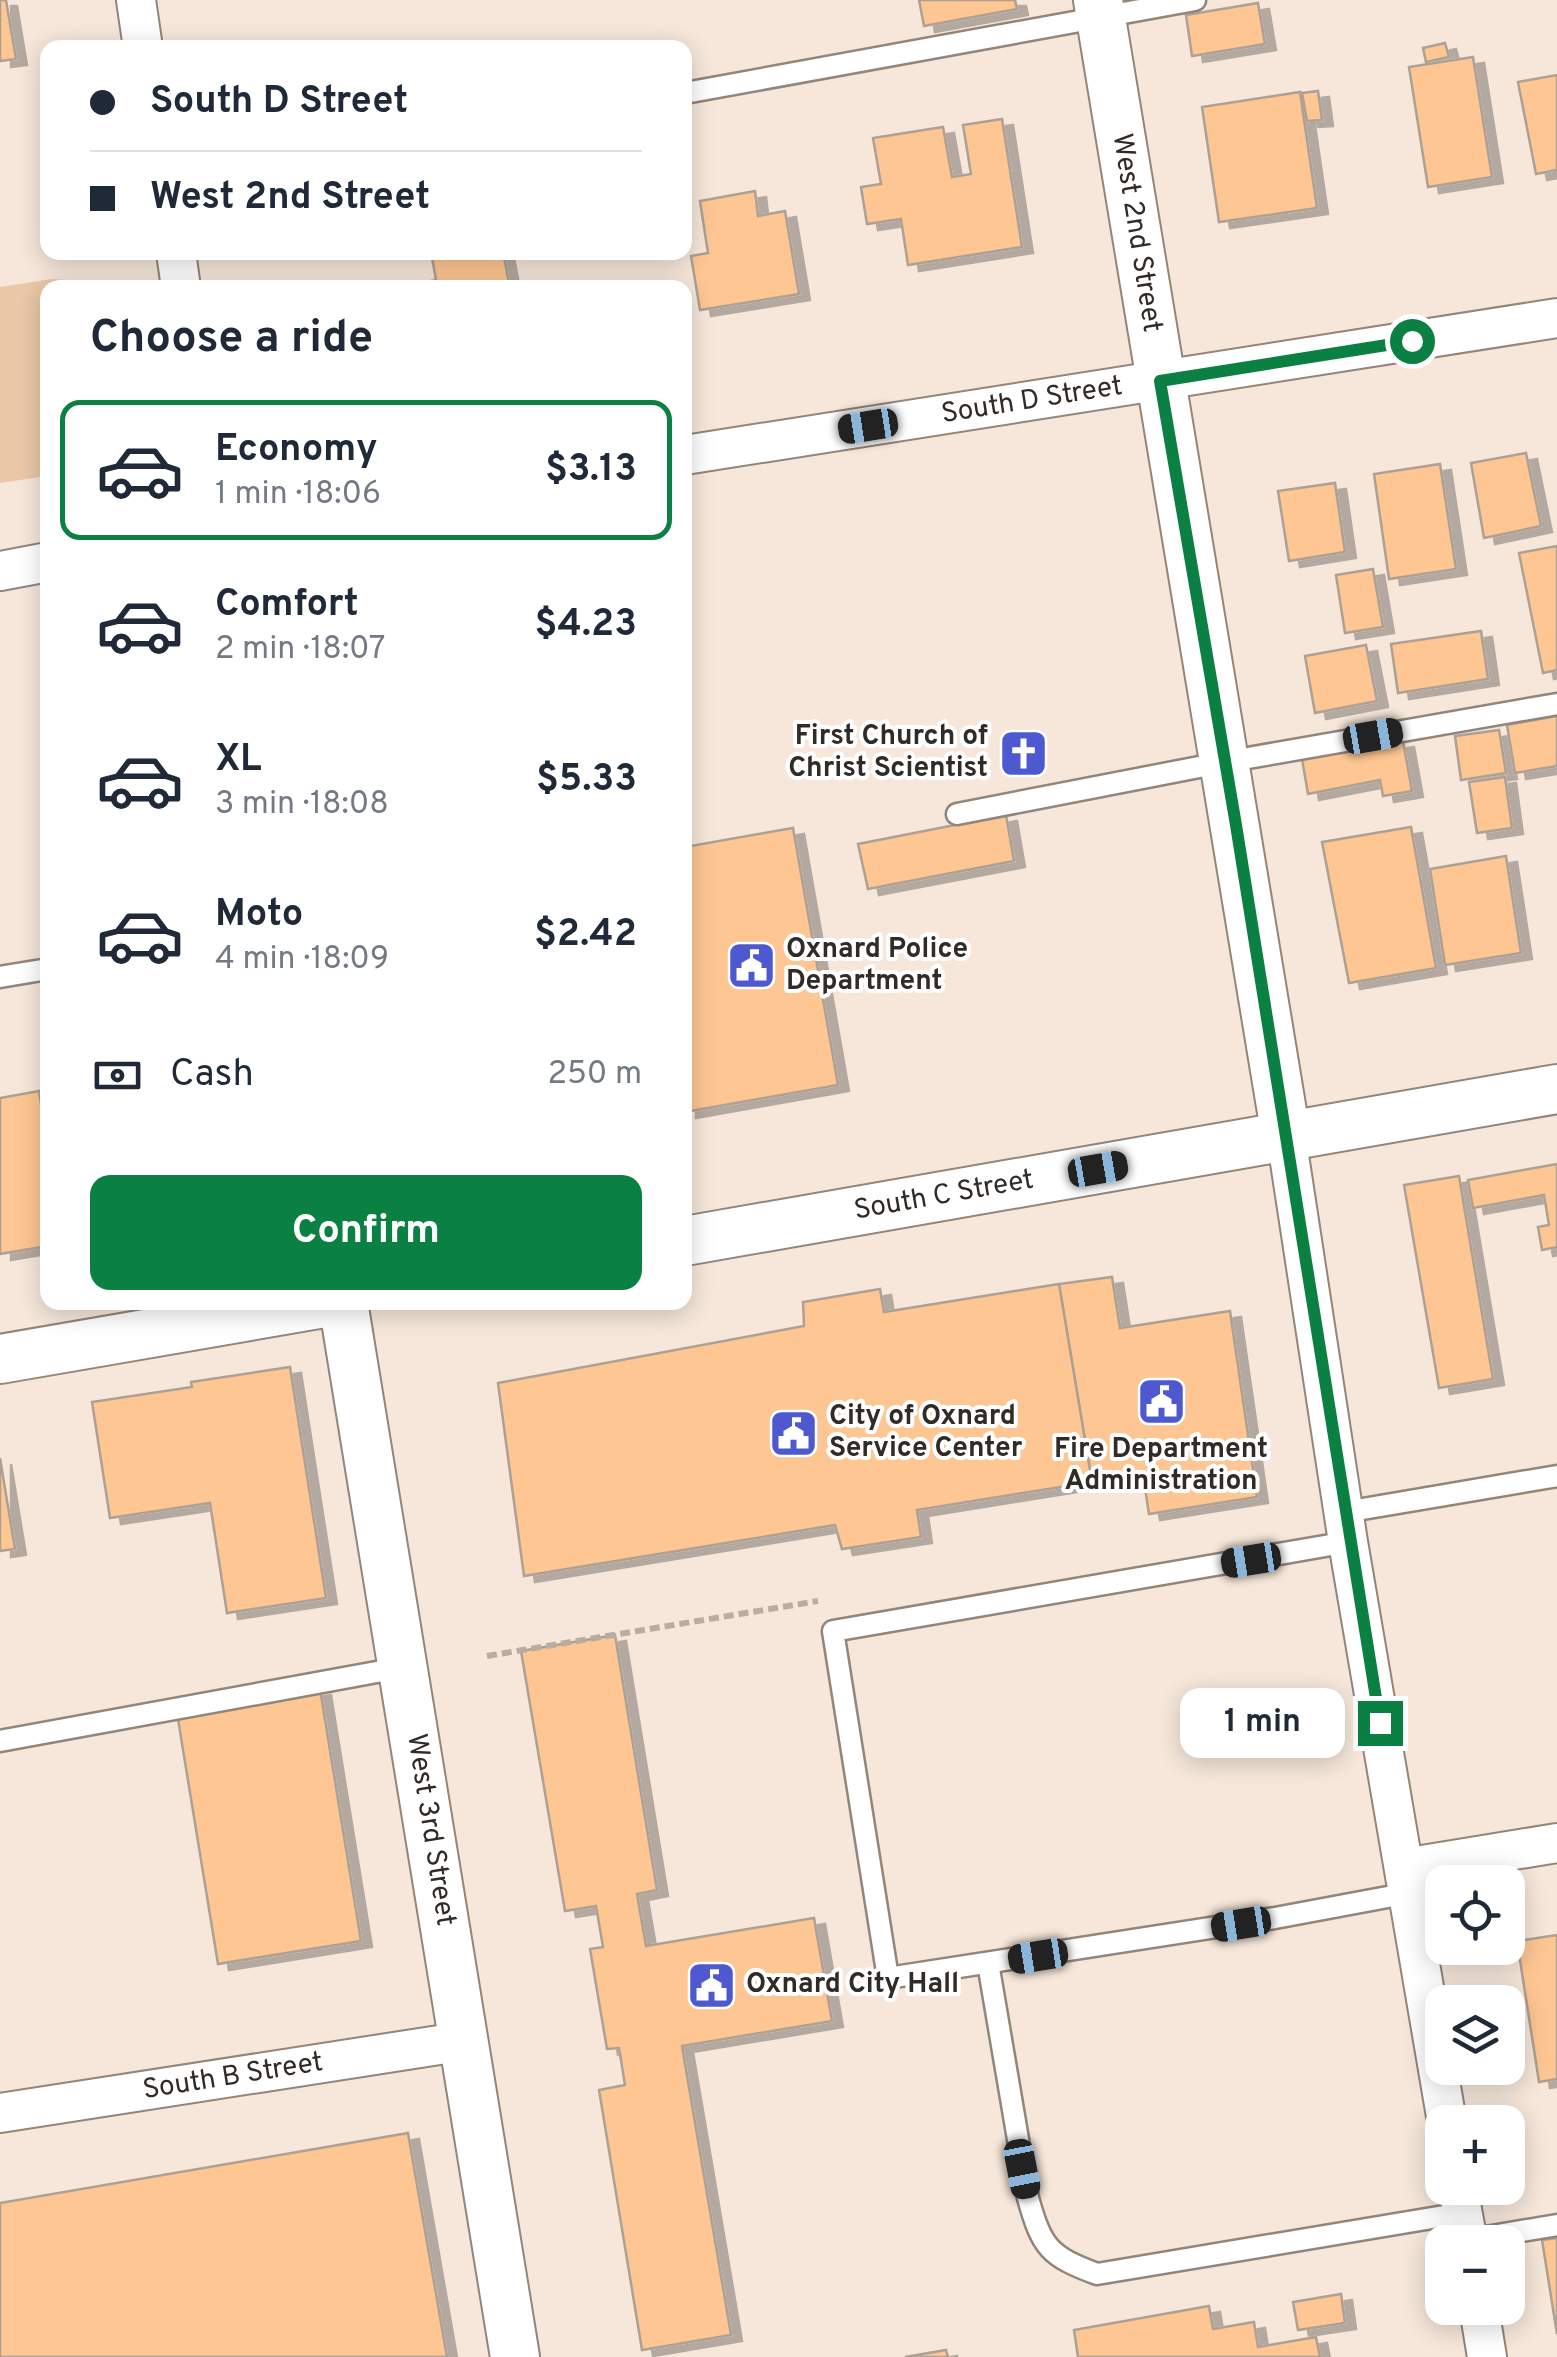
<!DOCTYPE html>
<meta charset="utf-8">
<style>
:root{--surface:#fff;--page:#f6f6f7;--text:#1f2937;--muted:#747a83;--line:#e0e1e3;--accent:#0b8043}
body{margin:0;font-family:Overpass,sans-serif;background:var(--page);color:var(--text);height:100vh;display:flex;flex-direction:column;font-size:38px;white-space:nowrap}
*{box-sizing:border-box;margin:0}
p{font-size:32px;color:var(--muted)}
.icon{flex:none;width:55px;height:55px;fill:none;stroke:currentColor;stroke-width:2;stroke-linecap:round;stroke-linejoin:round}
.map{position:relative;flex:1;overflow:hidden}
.details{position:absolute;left:40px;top:280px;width:652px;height:1030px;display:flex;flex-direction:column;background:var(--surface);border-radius:20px;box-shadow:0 5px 25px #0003}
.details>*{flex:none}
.guide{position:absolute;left:40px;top:40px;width:652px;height:220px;border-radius:20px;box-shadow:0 5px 25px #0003;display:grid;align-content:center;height:220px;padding:0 50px;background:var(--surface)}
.controls{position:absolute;left:1425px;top:1865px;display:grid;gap:20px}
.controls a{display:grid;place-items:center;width:100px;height:100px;border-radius:20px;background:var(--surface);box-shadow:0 5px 25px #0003;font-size:50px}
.end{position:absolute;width:45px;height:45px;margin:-22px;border:12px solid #0b8043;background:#fff;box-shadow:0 0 0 5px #fff}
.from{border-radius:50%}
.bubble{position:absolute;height:70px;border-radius:20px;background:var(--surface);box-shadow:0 5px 25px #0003;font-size:32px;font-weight:700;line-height:70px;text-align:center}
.car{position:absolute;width:30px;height:60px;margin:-30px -15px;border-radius:12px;box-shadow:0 0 8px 2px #0007;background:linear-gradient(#222 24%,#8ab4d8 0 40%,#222 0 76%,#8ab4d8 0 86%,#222 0)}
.guide b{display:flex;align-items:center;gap:35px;height:95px;font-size:38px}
.guide b+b{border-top:2px solid var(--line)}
.guide i{width:25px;height:25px;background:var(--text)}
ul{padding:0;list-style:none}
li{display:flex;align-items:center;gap:30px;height:140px;margin:0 20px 15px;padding:0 30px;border:5px solid transparent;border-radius:20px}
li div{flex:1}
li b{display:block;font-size:38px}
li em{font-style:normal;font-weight:700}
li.on{border-color:var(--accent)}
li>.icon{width:90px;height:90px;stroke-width:1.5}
h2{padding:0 50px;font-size:45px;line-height:120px}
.pay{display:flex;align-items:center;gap:25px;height:110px;padding:0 50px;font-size:38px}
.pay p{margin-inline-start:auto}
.action{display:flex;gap:20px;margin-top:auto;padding:20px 50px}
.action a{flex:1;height:115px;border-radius:20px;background:var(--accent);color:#fff;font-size:40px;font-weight:700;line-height:115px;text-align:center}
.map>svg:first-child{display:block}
.green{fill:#eac8a8}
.building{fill:#fec692;stroke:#aea194;stroke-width:2.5;filter:url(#shadow)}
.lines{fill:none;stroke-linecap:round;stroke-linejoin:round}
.service-casing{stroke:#92857a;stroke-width:25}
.minor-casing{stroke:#92857a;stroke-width:42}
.tertiary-casing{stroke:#92857a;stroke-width:52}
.path{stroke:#b9ada2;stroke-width:6;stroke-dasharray:10 5;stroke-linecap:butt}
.service{stroke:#fff;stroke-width:20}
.minor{stroke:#fff;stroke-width:38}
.tertiary{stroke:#fff;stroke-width:48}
.route{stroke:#0b8043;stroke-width:12}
.labels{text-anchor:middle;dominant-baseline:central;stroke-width:8;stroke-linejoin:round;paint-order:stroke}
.street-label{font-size:28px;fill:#302b26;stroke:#fff}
.poi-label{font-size:28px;font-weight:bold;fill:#302b26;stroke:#fff;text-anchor:start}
</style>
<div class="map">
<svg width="1557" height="2357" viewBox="0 0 1557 2357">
<defs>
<filter id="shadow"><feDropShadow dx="11" dy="6" stdDeviation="0" flood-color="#0004"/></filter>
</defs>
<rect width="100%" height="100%" fill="#f6e7da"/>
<polygon class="green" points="52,279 66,280 80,287 48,288 47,476 0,483 0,287"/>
<g class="building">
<polygon points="0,0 6,0 16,59 0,61"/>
<polygon points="919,0 1015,0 1017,9 924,26"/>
<polygon points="1258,3 1265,44 1192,56 1186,15"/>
<polygon points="1445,43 1449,57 1426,62 1423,48"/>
<polygon points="1473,57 1492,177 1428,187 1409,67"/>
<polygon points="1557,75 1557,170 1536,174 1518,82"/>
<polygon points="1318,91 1322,120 1307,121 1302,93"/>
<polygon points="1300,92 1317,208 1219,222 1202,107"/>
<polygon points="1002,119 1022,247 908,265 901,219 867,224 861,187 881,184 873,138 943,127 952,177 971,174 963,125"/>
<polygon points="755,191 758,216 785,211 799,294 700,310 691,256 708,253 700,201"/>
<polygon points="431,252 503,252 510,288 418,288 417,284 436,280"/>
<polygon points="1526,453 1541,526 1484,538 1471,463"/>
<polygon points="1440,464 1456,569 1389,579 1374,474"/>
<polygon points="1335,483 1345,552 1289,561 1278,491"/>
<polygon points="1557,546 1557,670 1543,673 1519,553"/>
<polygon points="1373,569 1383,627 1345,633 1336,575"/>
<polygon points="1481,631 1488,679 1398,693 1391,644"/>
<polygon points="1366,645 1377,701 1315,713 1305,656"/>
<polygon points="1557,716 1557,766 1515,773 1507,725"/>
<polygon points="1499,730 1506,773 1461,780 1455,736"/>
<polygon points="1403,741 1412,791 1383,796 1380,780 1308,794 1302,759"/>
<polygon points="1505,777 1512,828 1477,833 1469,782"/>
<polygon points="1006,815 1014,861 868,889 858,844"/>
<polygon points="1411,827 1436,968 1349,983 1322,842"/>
<polygon points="793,828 838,1085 685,1112 685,847"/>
<polygon points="1506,856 1521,953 1445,965 1430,869"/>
<polygon points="39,1091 45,1130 48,1129 48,1246 0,1254 0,1098"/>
<polygon points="1557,1164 1557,1247 1542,1250 1538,1227 1549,1225 1544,1195 1473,1208 1468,1180"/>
<polygon points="1459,1176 1493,1379 1439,1388 1404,1185"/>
<polygon points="1112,1277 1120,1328 1230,1311 1257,1497 1149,1514 1143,1475 1092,1482 1059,1284"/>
<polygon points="1059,1284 1092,1482 917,1510 921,1537 842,1549 835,1525 524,1576 498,1383 804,1326 803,1302 880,1289 884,1312"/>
<polygon points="290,1367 326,1598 227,1613 210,1503 110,1518 92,1402 192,1387 191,1382"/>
<polygon points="0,1458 15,1549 0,1551"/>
<polygon points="615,1635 657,1890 637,1894 646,1946 814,1918 832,2021 682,2046 731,2335 642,2350 599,2090 625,2085 619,2048 607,2049 590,1949 603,1947 596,1906 565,1911 521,1651"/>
<polygon points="320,1689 361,1941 218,1964 177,1713"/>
<polygon points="1557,1935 1557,2079 1539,2082 1517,1941"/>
<polygon points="408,2133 447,2357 0,2357 0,2203"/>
<polygon points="1557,2238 1557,2334 1542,2240"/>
<polygon points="1341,2294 1345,2323 1298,2330 1293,2302"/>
<polygon points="1209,2306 1213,2329 1254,2322 1258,2347 1316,2337 1320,2357 1078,2357 1074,2330"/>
<polygon points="946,2350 948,2357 905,2357"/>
</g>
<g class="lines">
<defs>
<g id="service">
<polyline points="685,93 1195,0"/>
<polyline points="957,814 1225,762 1557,704"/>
<polyline points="0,977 48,969"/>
<polyline points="1345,1512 1557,1476"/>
<polyline points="1348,1542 833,1631 888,1978 1275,1918 1409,1893"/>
<polyline points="0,1741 404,1667"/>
<path d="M988 1963 1028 2198C1042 2248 1049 2256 1097 2274L1462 2213"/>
<polyline points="1468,2240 1557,2225"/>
</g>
<g id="minor">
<polyline points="136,0 143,48"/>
<polyline points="176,252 181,288"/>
<polyline points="685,455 1557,318"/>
<polyline points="0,571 48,562"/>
<polyline points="1286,1136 1348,1542 1447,2122"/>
<polyline points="1404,1868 1557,1843"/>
<polyline points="0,2113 465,2041"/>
<polyline points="1458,2188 1468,2242"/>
<polyline points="1479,2308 1487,2357"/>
</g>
<g id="tertiary">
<polyline points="1098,0 1286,1136"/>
<polyline points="685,1241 1557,1089"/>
<polyline points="343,1302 515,2357"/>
<polyline points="0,1359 330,1302"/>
</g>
</defs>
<use href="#service" class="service-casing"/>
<use href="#minor" class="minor-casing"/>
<use href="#tertiary" class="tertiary-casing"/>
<polyline class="path" points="487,1656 818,1601"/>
<use href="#service" class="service"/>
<use href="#minor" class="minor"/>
<use href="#tertiary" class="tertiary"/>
</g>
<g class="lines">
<polyline class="route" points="1380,1723 1236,825 1160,381 1412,341"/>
</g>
<defs>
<symbol id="church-square" viewBox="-11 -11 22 22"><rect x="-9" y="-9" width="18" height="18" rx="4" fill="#4f59cf" stroke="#fff"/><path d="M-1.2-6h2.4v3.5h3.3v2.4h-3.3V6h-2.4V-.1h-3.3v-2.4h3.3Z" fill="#fff"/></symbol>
<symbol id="civic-square" viewBox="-11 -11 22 22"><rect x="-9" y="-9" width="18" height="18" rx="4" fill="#4f59cf" stroke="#fff"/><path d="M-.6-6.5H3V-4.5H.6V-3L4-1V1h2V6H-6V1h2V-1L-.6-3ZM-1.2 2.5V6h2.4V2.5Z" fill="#fff"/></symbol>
</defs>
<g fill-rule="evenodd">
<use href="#church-square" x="996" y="726" width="55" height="55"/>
<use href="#civic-square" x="724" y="938" width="55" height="55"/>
<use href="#civic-square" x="1134" y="1374" width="55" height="55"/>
<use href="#civic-square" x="766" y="1406" width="55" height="55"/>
<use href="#civic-square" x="684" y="1958" width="55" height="55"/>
</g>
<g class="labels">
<g class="street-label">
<text transform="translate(1136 233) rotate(81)">West 2nd Street</text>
<text transform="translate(1032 401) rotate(-9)">South D Street</text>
<text transform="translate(944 1196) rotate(-10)">South C Street</text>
<text transform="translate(430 1830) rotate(81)">West 3rd Street</text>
<text transform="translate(233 2077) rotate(-9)">South B Street</text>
</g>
<g class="poi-label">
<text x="988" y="737" text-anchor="end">First Church of<tspan x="988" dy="32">Christ Scientist</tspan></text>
<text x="786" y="950">Oxnard Police<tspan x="786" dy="32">Department</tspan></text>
<text x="829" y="1417">City of Oxnard<tspan x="829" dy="32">Service Center</tspan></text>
<text x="1161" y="1450" text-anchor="middle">Fire Department<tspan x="1161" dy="32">Administration</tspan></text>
<text x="746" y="1985">Oxnard City Hall</text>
</g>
</g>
</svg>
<div class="controls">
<a><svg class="icon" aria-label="locate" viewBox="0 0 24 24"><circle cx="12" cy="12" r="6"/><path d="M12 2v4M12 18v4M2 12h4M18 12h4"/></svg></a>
<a><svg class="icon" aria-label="layers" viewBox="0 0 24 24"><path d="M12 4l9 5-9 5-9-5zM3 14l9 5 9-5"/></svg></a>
<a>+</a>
<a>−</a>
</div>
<i class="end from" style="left:1412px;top:341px"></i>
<i class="end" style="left:1380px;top:1723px"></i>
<div class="bubble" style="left:1180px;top:1688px;width:165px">1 min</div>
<i class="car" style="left:868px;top:426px;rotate:261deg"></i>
<i class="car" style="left:1373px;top:736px;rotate:80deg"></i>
<i class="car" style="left:1098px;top:1169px;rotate:80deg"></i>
<i class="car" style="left:1251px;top:1560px;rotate:261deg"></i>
<i class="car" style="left:1241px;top:1924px;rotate:261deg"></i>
<i class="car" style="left:1038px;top:1956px;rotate:261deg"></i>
<i class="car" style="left:1022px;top:2169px;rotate:169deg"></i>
<div class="guide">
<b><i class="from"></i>South D Street</b>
<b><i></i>West 2nd Street</b>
</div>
<section class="details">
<h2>Choose a ride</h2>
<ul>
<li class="on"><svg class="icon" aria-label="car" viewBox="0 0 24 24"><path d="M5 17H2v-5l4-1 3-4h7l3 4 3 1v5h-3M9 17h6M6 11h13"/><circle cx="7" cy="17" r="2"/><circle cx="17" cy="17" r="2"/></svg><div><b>Economy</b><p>1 min · 18:06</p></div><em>$3.13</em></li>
<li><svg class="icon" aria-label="car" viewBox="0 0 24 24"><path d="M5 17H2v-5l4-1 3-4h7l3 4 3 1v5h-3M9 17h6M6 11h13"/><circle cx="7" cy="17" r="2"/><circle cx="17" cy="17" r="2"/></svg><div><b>Comfort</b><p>2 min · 18:07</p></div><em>$4.23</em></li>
<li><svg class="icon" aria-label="car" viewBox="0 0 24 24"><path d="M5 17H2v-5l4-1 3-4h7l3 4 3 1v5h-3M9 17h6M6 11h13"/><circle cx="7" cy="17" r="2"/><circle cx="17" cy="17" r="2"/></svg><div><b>XL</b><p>3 min · 18:08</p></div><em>$5.33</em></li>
<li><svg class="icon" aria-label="car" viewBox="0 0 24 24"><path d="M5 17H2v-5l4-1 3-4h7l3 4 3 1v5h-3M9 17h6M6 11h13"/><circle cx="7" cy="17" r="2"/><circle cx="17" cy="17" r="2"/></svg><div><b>Moto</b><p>4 min · 18:09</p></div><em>$2.42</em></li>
</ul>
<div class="pay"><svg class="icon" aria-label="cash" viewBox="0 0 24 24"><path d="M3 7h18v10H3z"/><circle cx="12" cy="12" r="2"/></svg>Cash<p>250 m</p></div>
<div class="action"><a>Confirm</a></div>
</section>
</div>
